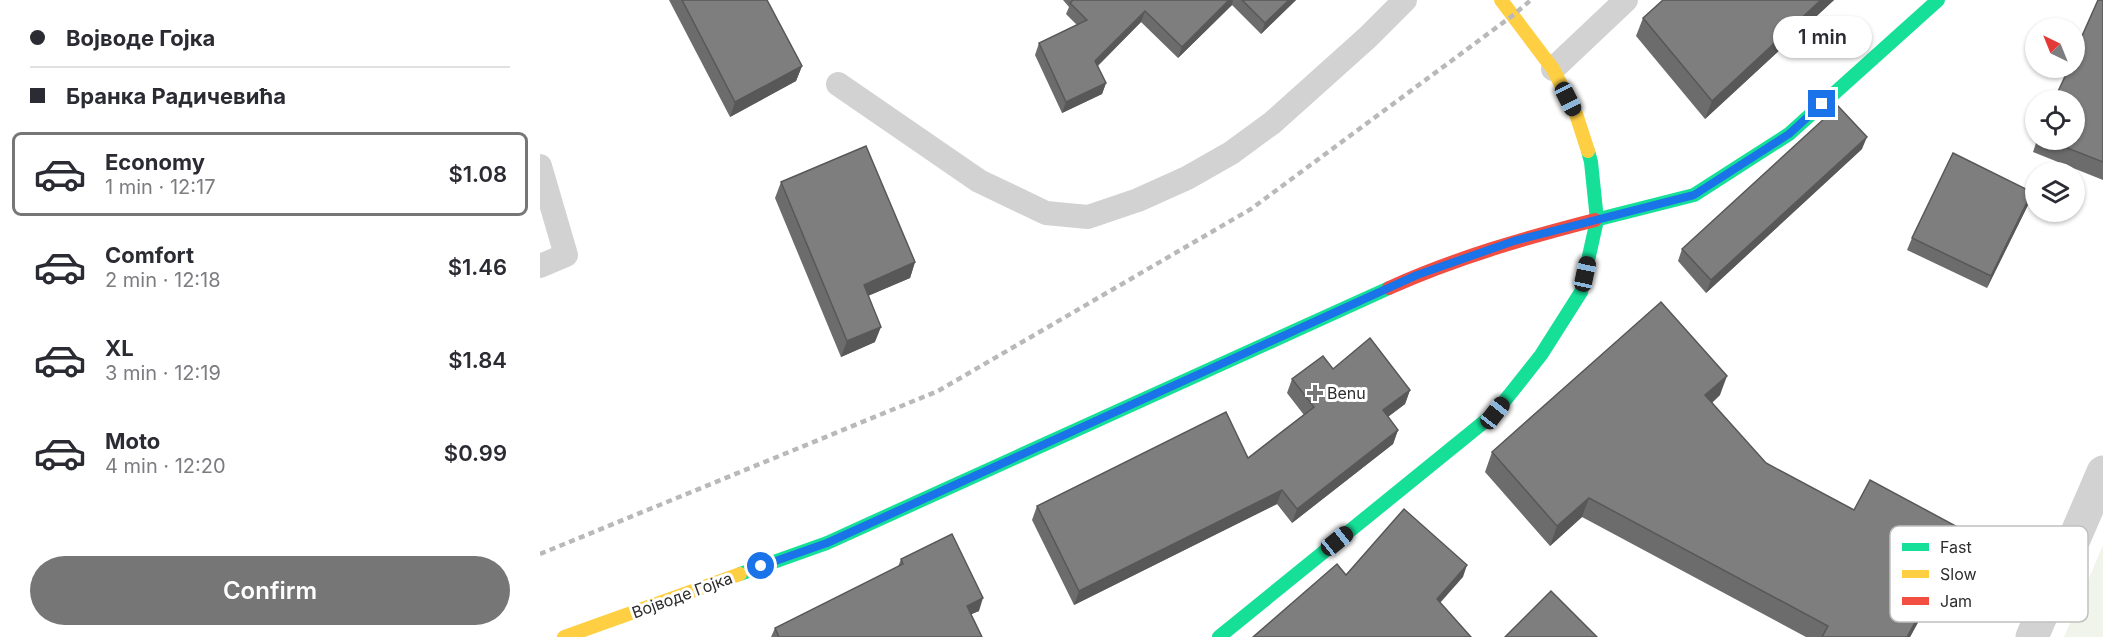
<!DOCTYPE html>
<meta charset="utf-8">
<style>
:root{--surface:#fff;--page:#f2f2f3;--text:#2b2b33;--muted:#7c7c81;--line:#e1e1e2;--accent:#767676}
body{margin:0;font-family:Inter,sans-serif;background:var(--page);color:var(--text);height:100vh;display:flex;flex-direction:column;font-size:22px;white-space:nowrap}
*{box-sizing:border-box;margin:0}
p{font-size:20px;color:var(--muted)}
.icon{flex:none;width:33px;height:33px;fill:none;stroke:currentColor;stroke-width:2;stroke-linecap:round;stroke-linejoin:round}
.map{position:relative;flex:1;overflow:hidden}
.side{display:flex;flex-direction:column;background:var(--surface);width:540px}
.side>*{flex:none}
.hud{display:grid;align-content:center;height:132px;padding:0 30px;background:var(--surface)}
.needle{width:39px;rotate:317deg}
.fabs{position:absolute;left:1485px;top:18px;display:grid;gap:12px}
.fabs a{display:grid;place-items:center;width:60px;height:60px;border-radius:50%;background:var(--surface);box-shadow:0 2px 4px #0004;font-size:30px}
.end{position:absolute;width:27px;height:27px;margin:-14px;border:8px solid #1a73e8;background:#fff;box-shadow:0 0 0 3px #fff}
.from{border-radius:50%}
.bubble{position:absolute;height:42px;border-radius:21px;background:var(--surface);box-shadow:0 2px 4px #0004;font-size:20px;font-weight:600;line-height:42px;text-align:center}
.car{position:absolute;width:18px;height:36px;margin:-18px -9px;border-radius:8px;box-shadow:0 0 4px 2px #0007;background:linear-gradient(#222 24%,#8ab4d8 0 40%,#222 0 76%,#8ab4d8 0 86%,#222 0)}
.hud b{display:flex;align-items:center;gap:21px;height:57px;font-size:22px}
.hud b+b{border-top:2px solid var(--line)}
.hud i{width:15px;height:15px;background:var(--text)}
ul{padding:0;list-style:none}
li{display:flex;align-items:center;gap:18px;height:84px;margin:0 12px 9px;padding:0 18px;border:3px solid transparent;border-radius:9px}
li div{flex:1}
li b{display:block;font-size:22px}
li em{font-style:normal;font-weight:600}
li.on{border-color:var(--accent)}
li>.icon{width:54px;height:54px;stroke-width:1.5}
.primary-button{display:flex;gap:12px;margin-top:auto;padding:12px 30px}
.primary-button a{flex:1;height:69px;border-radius:36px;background:var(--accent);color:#fff;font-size:24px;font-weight:600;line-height:69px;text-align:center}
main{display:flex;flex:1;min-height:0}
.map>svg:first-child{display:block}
.green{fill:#f0f4eb}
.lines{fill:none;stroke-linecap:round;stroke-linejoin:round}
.lane{stroke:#d2d2d2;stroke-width:24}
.street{stroke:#d2d2d2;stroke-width:33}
.fast{stroke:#16e098;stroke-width:14}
.slow{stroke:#ffcf43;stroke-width:14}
.jam{stroke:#f24e42;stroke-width:14}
.rail{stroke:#b9b9b9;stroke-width:4.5;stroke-dasharray:6 4.5;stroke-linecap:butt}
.wall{fill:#6c6c6c}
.shaded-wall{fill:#585858}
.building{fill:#7e7e7e;stroke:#585858;stroke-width:1.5}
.route{stroke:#1a73e8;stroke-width:8}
.poi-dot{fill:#767676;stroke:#fff;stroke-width:2}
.labels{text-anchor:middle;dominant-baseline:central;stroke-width:6;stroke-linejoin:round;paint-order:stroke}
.poi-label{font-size:16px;fill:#2d2d2d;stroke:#fff;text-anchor:start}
.street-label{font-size:16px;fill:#2d2d2d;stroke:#fff}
.key{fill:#fff;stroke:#c0c0c0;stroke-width:1.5}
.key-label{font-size:16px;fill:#2d2d2d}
</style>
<main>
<section class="side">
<div class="hud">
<b><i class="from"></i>Војводе Гојка</b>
<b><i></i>Бранка Радичевића</b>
</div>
<ul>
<li class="on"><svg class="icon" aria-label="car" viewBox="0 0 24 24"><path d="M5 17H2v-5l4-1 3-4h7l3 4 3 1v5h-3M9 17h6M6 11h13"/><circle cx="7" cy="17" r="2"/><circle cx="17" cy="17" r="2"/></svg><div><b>Economy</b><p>1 min · 12:17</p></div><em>$1.08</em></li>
<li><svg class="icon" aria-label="car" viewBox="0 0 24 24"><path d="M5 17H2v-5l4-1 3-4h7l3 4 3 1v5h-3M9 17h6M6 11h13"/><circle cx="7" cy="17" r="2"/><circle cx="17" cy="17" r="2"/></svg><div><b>Comfort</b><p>2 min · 12:18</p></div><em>$1.46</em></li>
<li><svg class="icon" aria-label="car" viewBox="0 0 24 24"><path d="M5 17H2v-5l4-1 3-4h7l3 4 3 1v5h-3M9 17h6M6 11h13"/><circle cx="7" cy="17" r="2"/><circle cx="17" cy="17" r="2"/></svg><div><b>XL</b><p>3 min · 12:19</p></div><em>$1.84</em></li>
<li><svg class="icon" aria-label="car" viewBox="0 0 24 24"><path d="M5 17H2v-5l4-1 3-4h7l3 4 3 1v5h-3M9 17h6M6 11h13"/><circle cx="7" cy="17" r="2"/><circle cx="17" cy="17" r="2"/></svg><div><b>Moto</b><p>4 min · 12:20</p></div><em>$0.99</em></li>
</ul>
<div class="primary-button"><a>Confirm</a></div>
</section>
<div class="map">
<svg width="1563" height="637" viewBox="0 0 1563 637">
<rect width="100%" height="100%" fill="#fff"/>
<polygon class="green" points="1563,545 1563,637 1524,637"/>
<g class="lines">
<g class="lane">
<polyline points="1013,69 1086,0"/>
<polyline points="298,84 439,181 506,213 548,217 598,200 647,178 691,153 732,123 828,37 865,0"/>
<polyline points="0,166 26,255 0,266"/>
</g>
<polyline class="street" points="1492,637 1563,472"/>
<g class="fast">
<polyline points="1055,220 1154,195 1249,134 1398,0"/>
<polyline points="200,574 287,543 849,288"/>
<polyline points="679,637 955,413 1001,355 1041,292 1057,220 1051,162 1048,151"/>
</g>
<g class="slow">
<polyline points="961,0 1013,69 1036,114 1048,151"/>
<polyline points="24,637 200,574"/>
</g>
<path class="jam" d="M849 288C915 258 985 238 1055 220"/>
<polyline class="rail" points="0,554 398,391 711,209 972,16 991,0"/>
</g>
<g class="wall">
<polygon points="129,0 227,0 262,66 256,81 190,117"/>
<polygon points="523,0 756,0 721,34 692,5 638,58 601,22 558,66 566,83 562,94 522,113 495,55 499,43 537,25 526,14 529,7"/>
<polygon points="1123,0 1294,0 1165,119 1096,36 1103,18"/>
<polygon points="1563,0 1563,180 1493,152 1497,140 1534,140"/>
<polygon points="1322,149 1166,293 1138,261 1142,249"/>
<polygon points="241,182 375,262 370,278 328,296 335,342 301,357 235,198"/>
<polygon points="1488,205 1447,288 1367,250 1372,238"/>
<polygon points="793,369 870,390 865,404 848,417 858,430 853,444 752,523 737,504 534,605 492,520 497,506 708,458 764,415 747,393 752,379"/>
<polygon points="1180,395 1172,403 1226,463 1314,510 1417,551 1370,637 1266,637 1042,517 1010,546 945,472 952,452"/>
<polygon points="361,559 439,611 431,614 442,637 231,637 235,628 358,567"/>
</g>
<g class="shaded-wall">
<polygon points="689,0 693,0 692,5 638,58 642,47"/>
<polygon points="749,0 756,0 721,34 725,23"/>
<polygon points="1281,0 1294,0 1165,119 1172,101"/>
<polygon points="605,11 601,22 551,72 555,61"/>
<polygon points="262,66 256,81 190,117 195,102"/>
<polygon points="566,83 562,94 522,113 526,102"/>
<polygon points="1327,137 1322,149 1166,293 1171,280"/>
<polygon points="1492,192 1488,205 1447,288 1451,276"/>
<polygon points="375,262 370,278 318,300 324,285"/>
<polygon points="341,327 335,342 301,357 307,341"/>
<polygon points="1187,376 1180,395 1158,415 1165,395"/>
<polygon points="870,390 865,404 838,424 843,410"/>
<polygon points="858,430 853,444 752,523 757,509"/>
<polygon points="742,490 737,504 534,605 539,591"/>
<polygon points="1049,498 1042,517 1010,546 1017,526"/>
<polygon points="1425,531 1417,551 1370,637 1367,637"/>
<polygon points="927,565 923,577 892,612 897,599"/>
<polygon points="443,598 439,611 423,618 427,606"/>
</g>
<g class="building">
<polygon points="142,0 227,0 262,66 195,102"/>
<polygon points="533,0 689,0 642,47 605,11 555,61 566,83 526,102 499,43 547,20 530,3"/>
<polygon points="702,0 749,0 725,23"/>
<polygon points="1123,0 1281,0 1172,101 1103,18"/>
<polygon points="1558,0 1563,0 1563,162 1507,140 1534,140 1534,100 1514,100 1529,68 1534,68 1534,54"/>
<polygon points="1298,106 1327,137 1171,280 1142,249"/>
<polygon points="326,146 375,262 324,285 341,327 307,341 241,182"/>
<polygon points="1413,153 1492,192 1451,276 1372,238"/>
<polygon points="1121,302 1187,376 1165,395 1226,463 1314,510 1330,480 1425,531 1367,637 1282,637 1288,626 1049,498 1017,526 952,452"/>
<polygon points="830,338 870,390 843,410 858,430 757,509 742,490 539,591 497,506 686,412 708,458 774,407 752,379 783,356 793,369"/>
<polygon points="864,509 927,565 897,599 931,637 713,637 797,564 806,575"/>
<polygon points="412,534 443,598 427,606 442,637 239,637 235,628 363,564 361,559"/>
<polygon points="1011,591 1057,637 965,637"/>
</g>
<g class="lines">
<polyline class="route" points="221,566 287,543 877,275 974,241 1154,195 1249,134 1282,104"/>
</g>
<path class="poi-dot" d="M772 384h6v6h6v6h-6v6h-6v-6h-6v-6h6z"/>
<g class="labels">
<g class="poi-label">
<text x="787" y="393">Benu</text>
</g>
<g class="street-label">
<text transform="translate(142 595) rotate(-20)">Војводе Гојка</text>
</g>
</g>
<rect x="1350" y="526" width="198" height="96" rx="9" class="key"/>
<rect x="1362" y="543" width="27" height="8" fill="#16e098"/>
<rect x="1362" y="570" width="27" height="8" fill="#ffcf43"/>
<rect x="1362" y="597" width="27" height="8" fill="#f24e42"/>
<g class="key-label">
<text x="1400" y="553">Fast</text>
<text x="1400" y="580">Slow</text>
<text x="1400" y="607">Jam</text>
</g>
</svg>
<div class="fabs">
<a><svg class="needle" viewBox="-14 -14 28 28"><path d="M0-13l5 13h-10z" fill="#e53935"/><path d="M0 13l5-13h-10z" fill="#7c7c81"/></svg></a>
<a><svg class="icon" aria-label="locate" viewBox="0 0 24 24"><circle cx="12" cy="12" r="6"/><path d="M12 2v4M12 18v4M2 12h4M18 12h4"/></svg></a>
<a><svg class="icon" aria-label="layers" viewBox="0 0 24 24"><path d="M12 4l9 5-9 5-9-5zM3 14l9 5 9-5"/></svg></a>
</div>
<i class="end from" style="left:221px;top:566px"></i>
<i class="end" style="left:1282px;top:104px"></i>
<div class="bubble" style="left:1233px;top:16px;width:99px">1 min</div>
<i class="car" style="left:1028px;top:99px;rotate:153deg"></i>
<i class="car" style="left:1045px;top:274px;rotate:12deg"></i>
<i class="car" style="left:955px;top:413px;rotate:38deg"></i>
<i class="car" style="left:797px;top:541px;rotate:51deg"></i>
</div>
</main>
